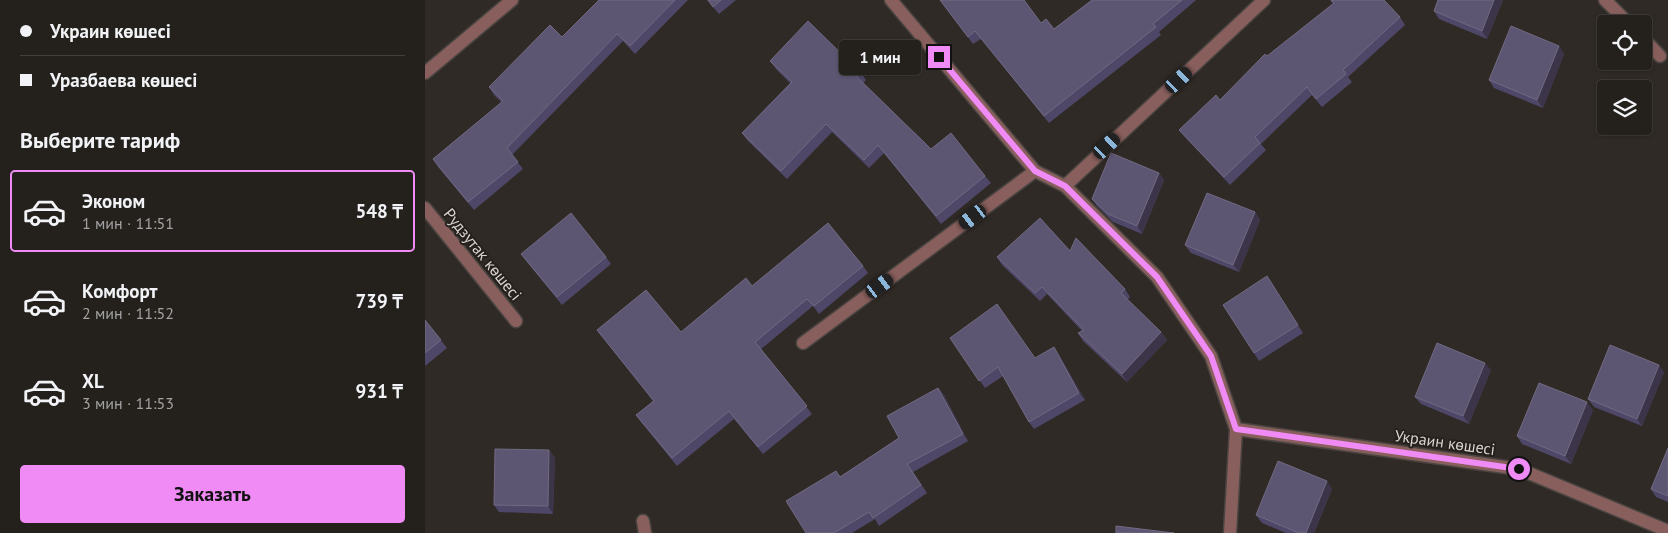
<!DOCTYPE html>
<html lang="ru">
<meta charset="utf-8">
<style>
:root{--surface:#24201c;--page:#2c2825;--text:#f1f3f6;--muted:#a3a3a3;--line:#413e3b;--accent:#f08bf5}
body{margin:0;font-family:"PT Sans",sans-serif;background:var(--page);color:var(--text);height:100vh;display:flex;flex-direction:column;font-size:19px;white-space:nowrap}
*{box-sizing:border-box;margin:0}
p{font-size:16px;color:var(--muted)}
.icon{flex:none;width:28px;height:28px;fill:none;stroke:currentColor;stroke-width:2;stroke-linecap:round;stroke-linejoin:round}
.map{position:relative;flex:1;overflow:hidden}
.panel{display:flex;flex-direction:column;background:var(--surface);width:425px}
.panel>*{flex:none}
.banner{display:grid;align-content:center;height:110px;padding:0 20px;background:var(--surface)}
.tools{position:absolute;left:1172px;top:15px;display:grid;gap:10px}
.tools a{display:grid;place-items:center;width:55px;height:55px;border-radius:5px;background:var(--surface);box-shadow:0 1px 4px #0004,0 0 0 1px var(--line);font-size:25px}
.end{position:absolute;width:22px;height:22px;margin:-11px;border:6px solid #f08bf5;background:#111;box-shadow:0 0 0 2px #111}
.from{border-radius:50%}
.bubble{position:absolute;height:35px;border-radius:5px;background:var(--surface);box-shadow:0 1px 4px #0004,0 0 0 1px var(--line);font-size:16px;font-weight:800;line-height:35px;text-align:center}
.car{position:absolute;width:15px;height:30px;margin:-15px -8px;border-radius:6px;box-shadow:0 0 4px 1px #0007;background:linear-gradient(#222 24%,#8ab4d8 0 40%,#222 0 76%,#8ab4d8 0 86%,#222 0)}
.banner b{display:flex;align-items:center;gap:18px;height:48px;font-size:19px}
.banner b+b{border-top:1px solid var(--line)}
.banner i{width:12px;height:12px;background:var(--text)}
ul{padding:0;list-style:none}
li{display:flex;align-items:center;gap:15px;height:82px;margin:0 10px 8px;padding:0 10px;border:2px solid transparent;border-radius:5px}
li div{flex:1}
li b{display:block;font-size:19px}
li em{font-style:normal;font-weight:800}
li.active{border-color:var(--accent)}
li>.icon{width:45px;height:45px;stroke-width:1.5}
h2{padding:0 20px;font-size:22px;line-height:60px}
.cta{display:flex;gap:10px;margin-top:auto;padding:10px 20px}
.cta a{flex:1;height:58px;border-radius:5px;background:var(--accent);color:#111;font-size:20px;font-weight:800;line-height:58px;text-align:center}
main{display:flex;flex:1;min-height:0}
.map>svg:first-child{display:block}
.lines{fill:none;stroke-linecap:round;stroke-linejoin:round}
.minor-casing{stroke:#4b4542;stroke-width:15}
.minor{stroke:#885f5c;stroke-width:12}
.wall{fill:#4e4768}
.shaded-wall{fill:#3c3549}
.building{fill:#5d5673;stroke:#716a82}
.route{stroke:#f08bf5;stroke-width:6}
.labels{text-anchor:middle;dominant-baseline:central;stroke-width:4;stroke-linejoin:round;paint-order:stroke}
.street-label{font-size:16px;fill:#d9d5d2;stroke:#26211c}
</style>
<main>
<section class="panel">
<div class="banner">
<b><i class="from"></i>Украин көшесі</b>
<b><i></i>Уразбаева көшесі</b>
</div>
<h2>Выберите тариф</h2>
<ul>
<li class="active"><svg class="icon" aria-label="car" viewBox="0 0 24 24"><path d="M5 17H2v-5l4-1 3-4h7l3 4 3 1v5h-3M9 17h6M6 11h13"/><circle cx="7" cy="17" r="2"/><circle cx="17" cy="17" r="2"/></svg><div><b>Эконом</b><p>1 мин · 11:51</p></div><em>548 ₸</em></li>
<li><svg class="icon" aria-label="car" viewBox="0 0 24 24"><path d="M5 17H2v-5l4-1 3-4h7l3 4 3 1v5h-3M9 17h6M6 11h13"/><circle cx="7" cy="17" r="2"/><circle cx="17" cy="17" r="2"/></svg><div><b>Комфорт</b><p>2 мин · 11:52</p></div><em>739 ₸</em></li>
<li><svg class="icon" aria-label="car" viewBox="0 0 24 24"><path d="M5 17H2v-5l4-1 3-4h7l3 4 3 1v5h-3M9 17h6M6 11h13"/><circle cx="7" cy="17" r="2"/><circle cx="17" cy="17" r="2"/></svg><div><b>XL</b><p>3 мин · 11:53</p></div><em>931 ₸</em></li>
</ul>
<div class="cta"><a>Заказать</a></div>
</section>
<div class="map">
<svg width="1243" height="533" viewBox="0 0 1243 533">
<rect width="100%" height="100%" fill="#302a26"/>
<g class="lines">
<defs>
<g id="minor">
<polyline points="466,0 610,171 640,186 732,277 786,356 811,429 805,533"/>
<polyline points="1180,0 1204,24"/>
<polyline points="1219,39 1235,56"/>
<polyline points="0,73 87,0"/>
<polyline points="640,186 839,0"/>
<polyline points="0,208 91,321"/>
<polyline points="378,343 610,171"/>
<polyline points="811,429 1094,469 1243,531"/>
<polyline points="218,521 220,533"/>
</g>
</defs>
<use href="#minor" class="minor-casing"/>
<use href="#minor" class="minor"/>
</g>
<g class="wall">
<polygon points="174,0 263,0 210,54 198,41 87,155 98,169 49,210 13,167 8,159 77,103 69,95 64,87 137,37"/>
<polygon points="282,0 311,0 294,14"/>
<polygon points="515,0 616,23 629,29 667,0 771,0 734,32 736,35 624,123 556,39 548,44"/>
<polygon points="905,0 975,17 980,25 923,77 927,82 897,107 887,95 836,144 841,150 805,185 760,137 754,130 795,100 842,56 908,4"/>
<polygon points="1078,0 1062,39 1014,19 1009,11"/>
<polygon points="1134,46 1139,54 1118,108 1069,88 1064,80"/>
<polygon points="345,61 436,73 441,80 438,83 506,149 560,176 566,183 516,224 459,153 444,168 407,132 362,179 322,140 317,133 365,83 351,69"/>
<polygon points="734,173 739,180 717,234 688,222 672,206 667,199"/>
<polygon points="830,212 835,220 814,272 766,253 760,245"/>
<polygon points="645,251 700,289 705,297 702,300 736,332 742,340 702,382 658,341 653,333 657,331 622,294 615,301 577,265 572,257"/>
<polygon points="96,254 181,257 186,264 137,305 102,262"/>
<polygon points="438,266 443,273 394,314 388,306 336,349 387,414 338,454 309,419 252,466 217,423 211,415 228,401 172,330 256,332 327,286"/>
<polygon points="842,276 878,333 834,361 829,353"/>
<polygon points="0,320 22,348 0,366"/>
<polygon points="525,338 610,358 634,355 660,400 609,429 604,422 578,376 560,388"/>
<polygon points="1066,370 1044,424 996,404 990,397"/>
<polygon points="1239,372 1217,426 1169,407 1163,399"/>
<polygon points="513,388 519,395 543,441 488,472 502,493 454,526 450,519 427,533 381,533 415,477 474,438"/>
<polygon points="1168,410 1146,464 1097,444 1092,436"/>
<polygon points="1243,448 1243,502 1231,497 1226,489"/>
<polygon points="124,450 130,458 128,514 74,512 69,505"/>
<polygon points="907,489 889,533 861,533 837,523 831,515"/>
</g>
<g class="shaded-wall">
<polygon points="1069,0 1078,0 1062,39 1057,31"/>
<polygon points="1134,46 1139,54 1118,108 1112,100"/>
<polygon points="734,173 739,180 717,234 712,226"/>
<polygon points="830,212 835,220 814,272 808,265"/>
<polygon points="736,332 742,340 702,382 697,374"/>
<polygon points="629,347 634,355 660,400 654,393"/>
<polygon points="1060,363 1066,370 1044,424 1038,416"/>
<polygon points="1234,365 1239,372 1217,426 1212,419"/>
<polygon points="513,388 519,395 543,441 538,434"/>
<polygon points="1162,402 1168,410 1146,464 1140,456"/>
<polygon points="124,450 130,458 128,514 123,506"/>
<polygon points="902,481 907,489 889,533 881,533"/>
</g>
<g class="building">
<polygon points="174,0 250,0 205,46 192,34 82,148 93,162 43,202 8,159 78,101 64,87 125,25 137,37"/>
<polygon points="283,0 296,0 288,7"/>
<polygon points="515,0 599,0 616,23 621,19 629,29 667,0 757,0 728,24 731,27 619,116 550,31 543,37"/>
<polygon points="906,0 959,0 975,17 918,70 921,74 891,99 882,87 830,137 835,143 799,177 754,130 791,95 795,100 840,54 842,56 909,3"/>
<polygon points="1013,0 1069,0 1057,31 1009,11"/>
<polygon points="383,21 436,73 432,77 506,149 526,133 560,176 511,216 453,145 439,160 401,124 356,171 317,133 367,82 345,61"/>
<polygon points="1086,26 1134,46 1112,100 1064,80"/>
<polygon points="686,153 734,173 712,226 683,214 667,199"/>
<polygon points="782,193 830,212 808,265 760,245"/>
<polygon points="146,213 181,257 132,297 96,254"/>
<polygon points="615,218 645,251 651,238 700,289 696,293 736,332 697,374 653,333 659,330 617,287 610,293 572,257"/>
<polygon points="403,223 438,266 389,306 382,299 330,342 382,406 333,447 304,411 247,458 211,415 229,401 172,330 221,290 256,332 321,278 327,286"/>
<polygon points="842,276 873,325 829,353 798,305"/>
<polygon points="572,304 610,358 629,347 654,393 604,422 573,367 554,381 525,338"/>
<polygon points="0,320 16,340 0,353"/>
<polygon points="1012,343 1060,363 1038,416 990,397"/>
<polygon points="1185,345 1234,365 1212,419 1163,399"/>
<polygon points="1114,383 1162,402 1140,456 1092,436"/>
<polygon points="513,388 538,434 482,464 496,485 448,518 444,512 409,533 381,533 361,501 411,471 415,477 474,438 462,416"/>
<polygon points="1243,448 1243,496 1226,489"/>
<polygon points="70,449 124,450 123,506 69,505"/>
<polygon points="853,461 902,481 881,533 874,533 831,515"/>
<polygon points="691,526 749,533 691,533"/>
</g>
<g class="lines">
<polyline class="route" points="514,57 610,171 640,186 732,277 786,356 811,429 1094,469"/>
</g>
<g class="labels">
<g class="street-label">
<text transform="translate(58 254) rotate(51)">Рудзутак көшесі</text>
<text transform="translate(1020 442) rotate(8)">Украин көшесі</text>
</g>
</g>
</svg>
<div class="tools">
<a><svg class="icon" aria-label="locate" viewBox="0 0 24 24"><circle cx="12" cy="12" r="6"/><path d="M12 2v4M12 18v4M2 12h4M18 12h4"/></svg></a>
<a><svg class="icon" aria-label="layers" viewBox="0 0 24 24"><path d="M12 4l9 5-9 5-9-5zM3 14l9 5 9-5"/></svg></a>
</div>
<i class="end from" style="left:1094px;top:469px"></i>
<i class="end" style="left:514px;top:57px"></i>
<div class="bubble" style="left:414px;top:40px;width:82px">1 мин</div>
<i class="car" style="left:754px;top:80px;rotate:47deg"></i>
<i class="car" style="left:682px;top:146px;rotate:47deg"></i>
<i class="car" style="left:548px;top:217px;rotate:233deg"></i>
<i class="car" style="left:455px;top:286px;rotate:54deg"></i>
</div>
</main>
